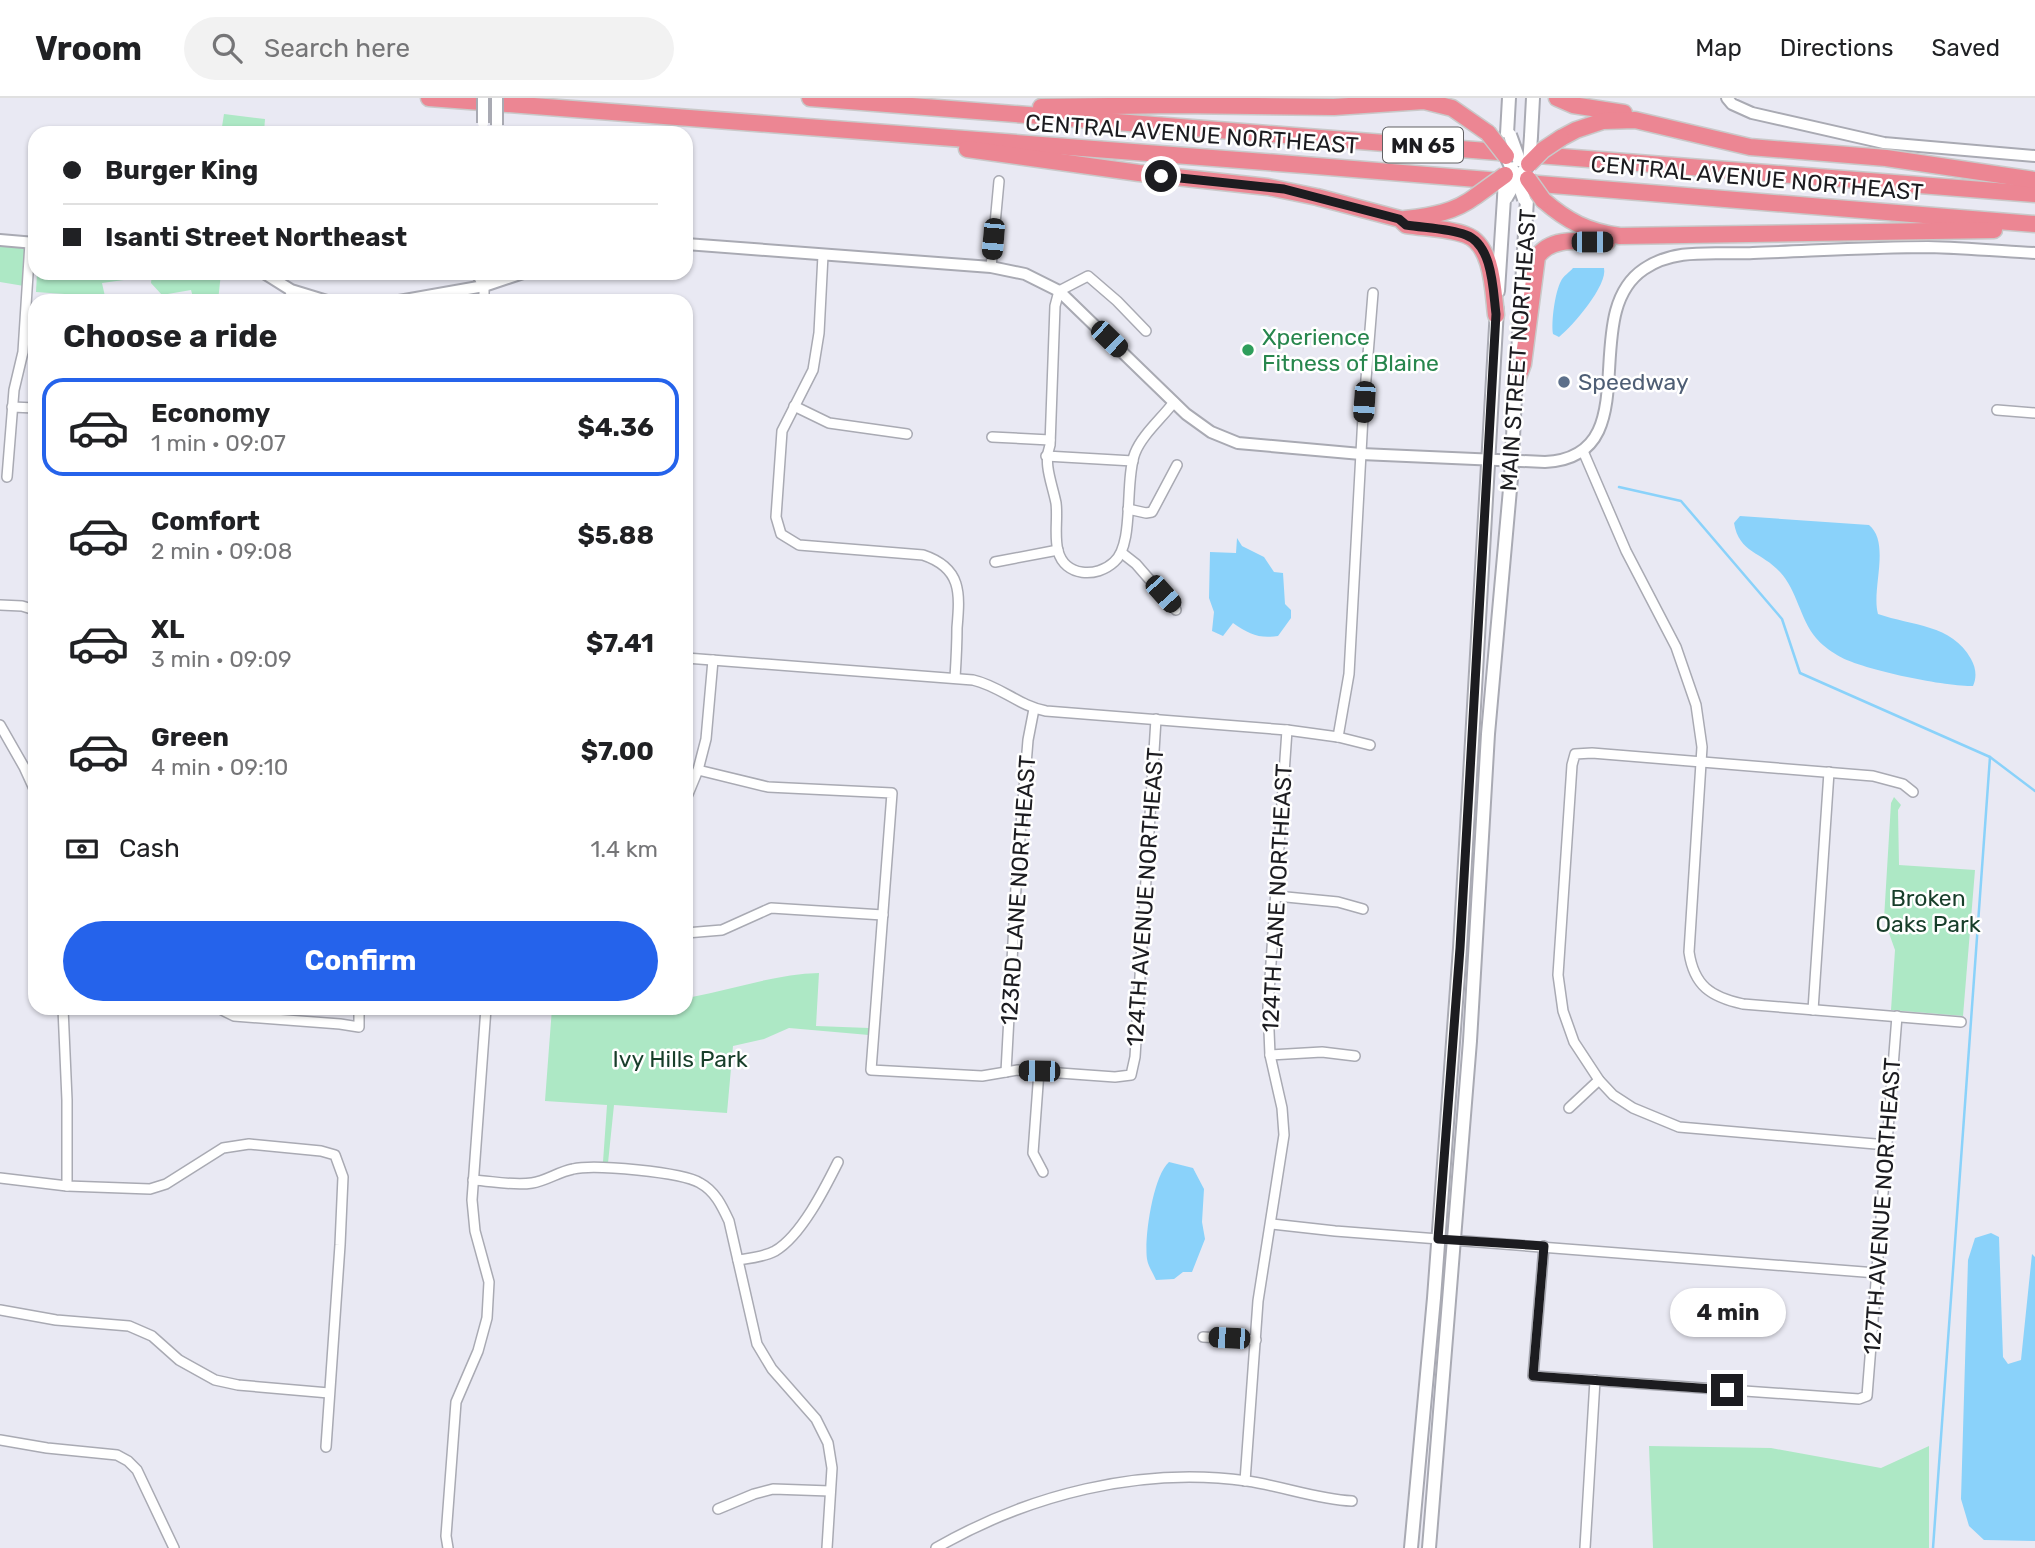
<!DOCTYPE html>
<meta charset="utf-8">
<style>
:root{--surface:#fff;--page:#f2f2f2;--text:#202124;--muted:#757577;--line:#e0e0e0;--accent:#2563eb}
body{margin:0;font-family:Rubik,sans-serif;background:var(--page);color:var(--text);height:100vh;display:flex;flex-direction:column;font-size:26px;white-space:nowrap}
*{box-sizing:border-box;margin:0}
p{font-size:23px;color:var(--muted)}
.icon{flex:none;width:38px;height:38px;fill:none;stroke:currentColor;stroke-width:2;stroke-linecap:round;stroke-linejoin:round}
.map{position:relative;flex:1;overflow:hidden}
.panel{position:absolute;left:28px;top:196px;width:665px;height:721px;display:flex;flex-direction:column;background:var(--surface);border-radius:21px;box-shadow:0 2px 5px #0004}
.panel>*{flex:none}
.hud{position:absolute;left:28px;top:28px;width:665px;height:154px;border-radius:21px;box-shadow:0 2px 5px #0004;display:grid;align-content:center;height:154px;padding:0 35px;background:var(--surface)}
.end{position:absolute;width:32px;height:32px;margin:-16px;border:9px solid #1c1c20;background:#fff;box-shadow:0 0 0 4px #fff}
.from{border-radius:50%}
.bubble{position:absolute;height:49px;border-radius:24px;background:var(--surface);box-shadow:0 2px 5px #0004;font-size:23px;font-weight:700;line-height:49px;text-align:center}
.car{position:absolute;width:21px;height:42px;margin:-21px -10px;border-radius:9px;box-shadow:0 0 5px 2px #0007;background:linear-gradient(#222 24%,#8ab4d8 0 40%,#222 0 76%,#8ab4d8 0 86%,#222 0)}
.hud b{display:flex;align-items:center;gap:24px;height:66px;font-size:26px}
.hud b+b{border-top:2px solid var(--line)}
.hud i{width:18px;height:18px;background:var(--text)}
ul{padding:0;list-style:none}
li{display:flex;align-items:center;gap:21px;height:98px;margin:0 14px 10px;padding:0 21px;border:4px solid transparent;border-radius:21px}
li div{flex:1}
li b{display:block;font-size:26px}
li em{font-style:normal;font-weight:700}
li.on{border-color:var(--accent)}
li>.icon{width:63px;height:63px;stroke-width:1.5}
h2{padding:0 35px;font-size:32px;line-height:84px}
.pay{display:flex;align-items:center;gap:18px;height:77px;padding:0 35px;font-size:26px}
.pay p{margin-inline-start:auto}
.action{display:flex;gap:14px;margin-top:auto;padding:14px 35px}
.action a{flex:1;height:80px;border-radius:42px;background:var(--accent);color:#fff;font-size:28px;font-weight:700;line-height:80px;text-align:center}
header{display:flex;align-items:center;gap:42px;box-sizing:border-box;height:98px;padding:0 35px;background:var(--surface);border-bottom:2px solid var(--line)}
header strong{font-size:33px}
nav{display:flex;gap:38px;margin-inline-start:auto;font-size:24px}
.search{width:490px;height:63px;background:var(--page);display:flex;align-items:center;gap:18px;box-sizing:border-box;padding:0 24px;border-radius:38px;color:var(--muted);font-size:26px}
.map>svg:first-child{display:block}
.green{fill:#ade8c5}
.water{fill:#8ad2fa}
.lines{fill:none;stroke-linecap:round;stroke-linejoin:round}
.stream{stroke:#8ad2fa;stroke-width:2.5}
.minor-casing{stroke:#a9aab3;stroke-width:12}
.tertiary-casing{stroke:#a9aab3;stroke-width:14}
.secondary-casing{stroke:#a9aab3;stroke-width:16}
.motorway-casing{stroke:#c9c9c9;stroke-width:19}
.minor{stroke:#fff;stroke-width:9}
.tertiary{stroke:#fff;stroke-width:10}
.secondary{stroke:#fff;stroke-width:12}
.motorway{stroke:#ec8693;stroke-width:16}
.tertiary-bridge-casing{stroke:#a9aab3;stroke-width:14;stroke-linecap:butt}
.secondary-bridge-casing{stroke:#a9aab3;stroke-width:16;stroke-linecap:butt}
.motorway-bridge-casing{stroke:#c9c9c9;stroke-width:19;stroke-linecap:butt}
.tertiary-bridge{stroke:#fff;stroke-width:10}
.secondary-bridge{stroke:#fff;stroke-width:12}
.motorway-bridge{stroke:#ec8693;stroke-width:16}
.route{stroke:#1c1c20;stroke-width:9}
.leisure-dot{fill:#2e9e5b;stroke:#fff;stroke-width:2.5}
.service-dot{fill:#5c6f8a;stroke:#fff;stroke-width:2.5}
.labels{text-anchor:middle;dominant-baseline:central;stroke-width:5;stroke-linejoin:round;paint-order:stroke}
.shield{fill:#fff;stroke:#606063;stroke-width:2}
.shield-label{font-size:21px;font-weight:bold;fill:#1c1c20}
.street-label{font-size:23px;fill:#1c1c20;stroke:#fff}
.leisure-label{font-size:23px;fill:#27864d;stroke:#fff;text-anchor:start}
.service-label{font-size:23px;fill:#4e5e75;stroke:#fff;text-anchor:start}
.park-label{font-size:23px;fill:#173e2a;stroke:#fff}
</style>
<header>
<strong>Vroom</strong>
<div class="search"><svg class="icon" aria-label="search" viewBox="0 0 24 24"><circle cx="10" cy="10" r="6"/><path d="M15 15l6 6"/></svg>Search here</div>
<nav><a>Map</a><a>Directions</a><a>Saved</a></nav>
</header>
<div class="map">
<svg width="2035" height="1450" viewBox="0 0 2035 1450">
<rect width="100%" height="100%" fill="#e9e9f3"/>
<g class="green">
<polygon points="224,16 265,21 264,35 221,35"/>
<polygon points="0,148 26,149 24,188 0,184"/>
<polygon points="37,175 130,175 131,181 102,185 106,203 80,203 79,197 36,194"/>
<polygon points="152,175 221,175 218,203 194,203 191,192 162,197 151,185"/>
<polygon points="1894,699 1901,707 1898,712 1899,767 1975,772 1963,918 1891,912 1895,852 1884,821 1891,705"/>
<path d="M686 840 692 841V899C734 891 776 876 819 875L816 928 869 930V937L789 930 764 941 733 948 727 1015 614 1007 608 1065 603 1064 607 1007 545 1003 552 910H686Z"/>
<polygon points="1649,1348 1771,1350 1881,1370 1929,1348 1929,1450 1653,1450"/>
</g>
<g class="water">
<path d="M1573 170H1604C1608 187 1573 228 1559 239L1553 236C1551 224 1555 194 1561 183 1563 178 1570 174 1573 170Z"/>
<path d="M1740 418 1869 427C1891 445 1871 492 1878 516 1912 528 1952 526 1971 561 1976 570 1977 579 1973 588 1947 589 1858 571 1837 557 1830 553 1821 546 1816 540 1800 521 1797 492 1780 474 1762 454 1739 455 1734 425Z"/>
<path d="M1237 440 1242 448 1264 459 1274 474 1283 475 1285 506 1291 512V520L1278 538C1259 541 1249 536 1233 525L1223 538 1212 533 1214 514 1209 500 1210 454 1236 455Z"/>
<path d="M1169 1064 1193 1070 1204 1091 1202 1124 1205 1141 1192 1174H1183L1174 1181 1156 1182C1153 1175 1148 1168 1147 1161 1144 1140 1153 1078 1169 1064Z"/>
<polygon points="1991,1135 1999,1139 2003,1259 2008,1266 2021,1262 2032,1156 2035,1159 2035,1443 1984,1442 1969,1428 1961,1401 1968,1162 1975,1140"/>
</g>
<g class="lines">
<g class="stream">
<polyline points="1619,389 1681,403 1782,521 1800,575 1990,659 2035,693"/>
<polyline points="1933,1450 1990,659"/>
</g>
<defs>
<g id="minor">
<path d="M823 157 819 235 813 272 782 333 776 419 781 436 799 447 923 457C962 470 960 495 957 530 957 547 956 564 955 580"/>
<polyline points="991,169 999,83"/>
<polyline points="290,203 291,192"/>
<polyline points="484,203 484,188"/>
<path d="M1146 233 1117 203 1088 178 1059 193 1055 208 1050 347C1043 366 1052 385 1056 405 1058 420 1054 438 1058 453 1065 479 1097 480 1114 464 1135 446 1124 383 1135 355 1142 337 1162 320 1174 304"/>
<polyline points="794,308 829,325 907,336"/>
<polyline points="12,309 35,310"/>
<polyline points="1997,312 2035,315"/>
<polyline points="992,339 1050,342"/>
<path d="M1583 353 1626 453 1676 549 1696 607 1702 649 1689 854C1694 888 1711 899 1743 906L1961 924"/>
<polyline points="1046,358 1133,363"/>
<polyline points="7,379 14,292 23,254 30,145"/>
<polyline points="1128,411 1146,415 1152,414 1177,367"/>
<polyline points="1122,455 1136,466 1176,512"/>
<polyline points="995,464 1058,452"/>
<polyline points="0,507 22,508 35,512"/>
<path d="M686 560 973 582C1000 588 1019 608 1046 613L1287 632 1338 639 1370 647"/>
<polyline points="0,627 24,669 35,693"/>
<polyline points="1338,639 1349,576 1363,318 1373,195"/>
<polyline points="698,672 768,689 892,695 871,972 982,978 1018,972 1115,979 1131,977 1135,959 1156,621"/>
<polyline points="686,701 698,672 706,641 713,562"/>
<polyline points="1276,798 1338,804 1363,811"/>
<polyline points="686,835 722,832 771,810 883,817"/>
<polyline points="63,910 67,1002 67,1088"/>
<polyline points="222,912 234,918 340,926 359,929 359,910"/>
<polyline points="1813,912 1829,674"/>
<polyline points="1270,957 1322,954 1355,958"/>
<polyline points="1039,973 1033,1055 1043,1074"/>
<polyline points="1006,974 1016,789 1028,642 1034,611"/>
<polyline points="1569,1010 1599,982"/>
<polyline points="1887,1047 1679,1029 1633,1010 1613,997 1599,982 1574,944 1563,913 1558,877 1572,667 1575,656 1592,655 1873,678 1903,686 1913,694"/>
<polyline points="0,1080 67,1088 150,1091 166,1086 223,1050 249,1046 321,1053 335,1057 343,1079 340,1147 326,1349"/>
<path d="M473 1082C492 1083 513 1088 532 1085 546 1083 558 1074 573 1071 594 1066 682 1074 700 1085 715 1093 722 1108 729 1123L757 1246 772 1271 816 1321 828 1345 832 1370 827 1450"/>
<polyline points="1272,1126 1335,1133 1877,1175"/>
<polyline points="1544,1148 1533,1278 1859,1301 1867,1298 1897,918"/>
<path d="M738 1162C751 1160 764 1159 775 1153 801 1138 825 1090 838 1064"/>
<polyline points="0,1212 56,1222 129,1228 152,1238 179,1262 215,1282 238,1287 329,1295"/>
<polyline points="1203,1239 1256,1242"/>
<polyline points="0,1342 47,1350 117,1357 128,1363 137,1372 174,1450"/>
<polyline points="1245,1383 1258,1203 1284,1037 1282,1010 1270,957 1268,909 1287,632"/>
<polyline points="718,1411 754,1396 773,1391 830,1393"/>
<polyline points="448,1450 446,1438 456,1304 478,1253 487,1220 489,1184 475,1133 472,1102 486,910"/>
<path d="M936 1450C1028 1397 1140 1368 1247 1383 1282 1388 1316 1401 1352 1403"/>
<polyline points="1585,1450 1595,1282"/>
</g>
<g id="tertiary">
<polyline points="1727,0 1732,6 1752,15 1884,45 2035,58"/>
<polyline points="0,142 35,145"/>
<path d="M686 146 991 169 1025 176 1059 193 1186 316 1211 334 1238 345 1361 356 1545 364C1651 359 1575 217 1644 171 1676 149 1716 157 1753 155 1811 153 1870 149 1928 149 1964 150 2000 153 2035 155"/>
<polyline points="264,175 291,192 327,203"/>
<polyline points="477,175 484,188"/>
<polyline points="399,203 484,188 523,175"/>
</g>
<g id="secondary">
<polyline points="1507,36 1509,0"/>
<polyline points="1531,38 1533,0"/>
<polyline points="1506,58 1517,81 1529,66"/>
<polyline points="1498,193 1504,100"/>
<polyline points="1518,256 1527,101"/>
<polyline points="1411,1450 1434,1200 1460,850 1497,211"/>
<polyline points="1429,1450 1470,943 1488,636 1511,380 1516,278"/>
</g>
<g id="motorway">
<polyline points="429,0 1304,67 2035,126"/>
<polyline points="810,0 2035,96"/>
<polyline points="1557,0 1573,7 1624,15"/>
<polyline points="1041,9 1177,7 1334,9 1424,3 1452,10 1488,35"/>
<polyline points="1561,40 1576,32 1603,23 1635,22 1750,49 1886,60 2035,82"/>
<path d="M967 51 1139 75 1268 89 1317 99 1400 121 1406 127C1425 130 1448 130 1466 137 1493 147 1493 193 1496 217"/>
<path d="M1543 102C1567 123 1588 134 1620 138L1994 132"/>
<path d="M1405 121C1432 118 1455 114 1476 98"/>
<path d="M1516 285 1523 266 1537 159C1552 137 1584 144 1607 144"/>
</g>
</defs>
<use href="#minor" class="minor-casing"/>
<use href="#tertiary" class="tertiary-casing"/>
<use href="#secondary" class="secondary-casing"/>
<use href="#motorway" class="motorway-casing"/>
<use href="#minor" class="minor"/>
<use href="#tertiary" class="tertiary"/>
<use href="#secondary" class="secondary"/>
<use href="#motorway" class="motorway"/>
<defs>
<g id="tertiary-bridge">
<polyline points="483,0 483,25"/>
<polyline points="497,0 497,27"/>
</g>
<g id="secondary-bridge">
<polyline points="1510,37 1519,62"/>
<polyline points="1529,66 1531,38"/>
<polyline points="1517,81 1524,101"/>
<polyline points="1504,100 1505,77"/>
<polyline points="1506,100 1517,81"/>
</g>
<g id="motorway-bridge">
<polyline points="1488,35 1506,58"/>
<polyline points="1529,66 1543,52 1561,40"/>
<polyline points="1528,81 1543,102"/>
<polyline points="1476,98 1505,77"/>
</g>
</defs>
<use href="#tertiary-bridge" class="tertiary-bridge-casing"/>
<use href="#secondary-bridge" class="secondary-bridge-casing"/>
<use href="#motorway-bridge" class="motorway-bridge-casing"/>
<use href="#tertiary-bridge" class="tertiary-bridge"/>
<use href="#secondary-bridge" class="secondary-bridge"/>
<use href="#motorway-bridge" class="motorway-bridge"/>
</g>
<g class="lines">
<path class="route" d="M1161 78 1284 91 1399 121 1406 127C1425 130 1448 130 1466 137 1493 147 1493 193 1496 216L1460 850 1438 1141 1544 1148 1533 1278 1727 1292"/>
</g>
<circle class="leisure-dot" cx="1248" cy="252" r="7"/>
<circle class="service-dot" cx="1564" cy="284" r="7"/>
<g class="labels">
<rect class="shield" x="1383" y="29.5" width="80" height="35" rx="5"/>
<g class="shield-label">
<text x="1423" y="47">MN 65</text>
</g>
<g class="street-label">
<text transform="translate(1192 36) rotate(4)">CENTRAL AVENUE NORTHEAST</text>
<text transform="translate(1757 80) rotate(5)">CENTRAL AVENUE NORTHEAST</text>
<text transform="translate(1518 252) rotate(-86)">MAIN STREET NORTHEAST</text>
<text transform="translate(1018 792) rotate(-86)">123RD LANE NORTHEAST</text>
<text transform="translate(1145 799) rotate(-86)">124TH AVENUE NORTHEAST</text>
<text transform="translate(1277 800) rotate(-87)">124TH LANE NORTHEAST</text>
<text transform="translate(1882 1108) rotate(-86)">127TH AVENUE NORTHEAST</text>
</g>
<g class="leisure-label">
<text x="1262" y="239">Xperience<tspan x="1262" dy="26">Fitness of Blaine</tspan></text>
</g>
<g class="service-label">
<text x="1578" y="284">Speedway</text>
</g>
<g class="park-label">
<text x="1928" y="800">Broken<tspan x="1928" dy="26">Oaks Park</tspan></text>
<text x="680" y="961">Ivy Hills Park</text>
</g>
</g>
</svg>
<i class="end from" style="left:1161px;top:78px"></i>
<i class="end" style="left:1727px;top:1292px"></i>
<div class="bubble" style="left:1670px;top:1190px;width:116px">4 min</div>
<i class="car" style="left:993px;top:141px;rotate:185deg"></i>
<i class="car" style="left:1592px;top:144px;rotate:90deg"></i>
<i class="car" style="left:1109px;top:241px;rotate:134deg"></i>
<i class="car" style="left:1364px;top:304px;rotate:184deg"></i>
<i class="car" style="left:1163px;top:496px;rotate:138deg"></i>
<i class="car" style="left:1039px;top:973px;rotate:271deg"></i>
<i class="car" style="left:1229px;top:1240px;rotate:273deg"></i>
<div class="hud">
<b><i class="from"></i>Burger King</b>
<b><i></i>Isanti Street Northeast</b>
</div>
<section class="panel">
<h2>Choose a ride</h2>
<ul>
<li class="on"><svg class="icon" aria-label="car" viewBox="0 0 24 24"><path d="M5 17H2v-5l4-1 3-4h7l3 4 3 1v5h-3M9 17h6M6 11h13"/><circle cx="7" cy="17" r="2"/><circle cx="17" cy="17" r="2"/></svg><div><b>Economy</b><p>1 min · 09:07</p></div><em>$4.36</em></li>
<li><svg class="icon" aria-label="car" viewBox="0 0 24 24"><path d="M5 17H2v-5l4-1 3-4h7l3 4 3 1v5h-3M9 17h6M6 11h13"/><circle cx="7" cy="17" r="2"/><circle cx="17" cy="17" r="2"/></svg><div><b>Comfort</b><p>2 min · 09:08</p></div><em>$5.88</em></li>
<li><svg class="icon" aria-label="car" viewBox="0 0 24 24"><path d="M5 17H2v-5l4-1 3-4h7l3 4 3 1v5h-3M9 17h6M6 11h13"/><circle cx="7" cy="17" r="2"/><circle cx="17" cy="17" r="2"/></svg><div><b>XL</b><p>3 min · 09:09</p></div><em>$7.41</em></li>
<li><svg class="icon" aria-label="car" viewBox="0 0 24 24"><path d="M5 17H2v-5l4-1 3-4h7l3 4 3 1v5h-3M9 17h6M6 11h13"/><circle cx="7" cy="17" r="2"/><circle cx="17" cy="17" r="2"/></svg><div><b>Green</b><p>4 min · 09:10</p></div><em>$7.00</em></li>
</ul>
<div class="pay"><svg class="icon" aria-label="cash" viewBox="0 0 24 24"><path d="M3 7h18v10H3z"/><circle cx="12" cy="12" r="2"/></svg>Cash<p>1.4 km</p></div>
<div class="action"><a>Confirm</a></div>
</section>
</div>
